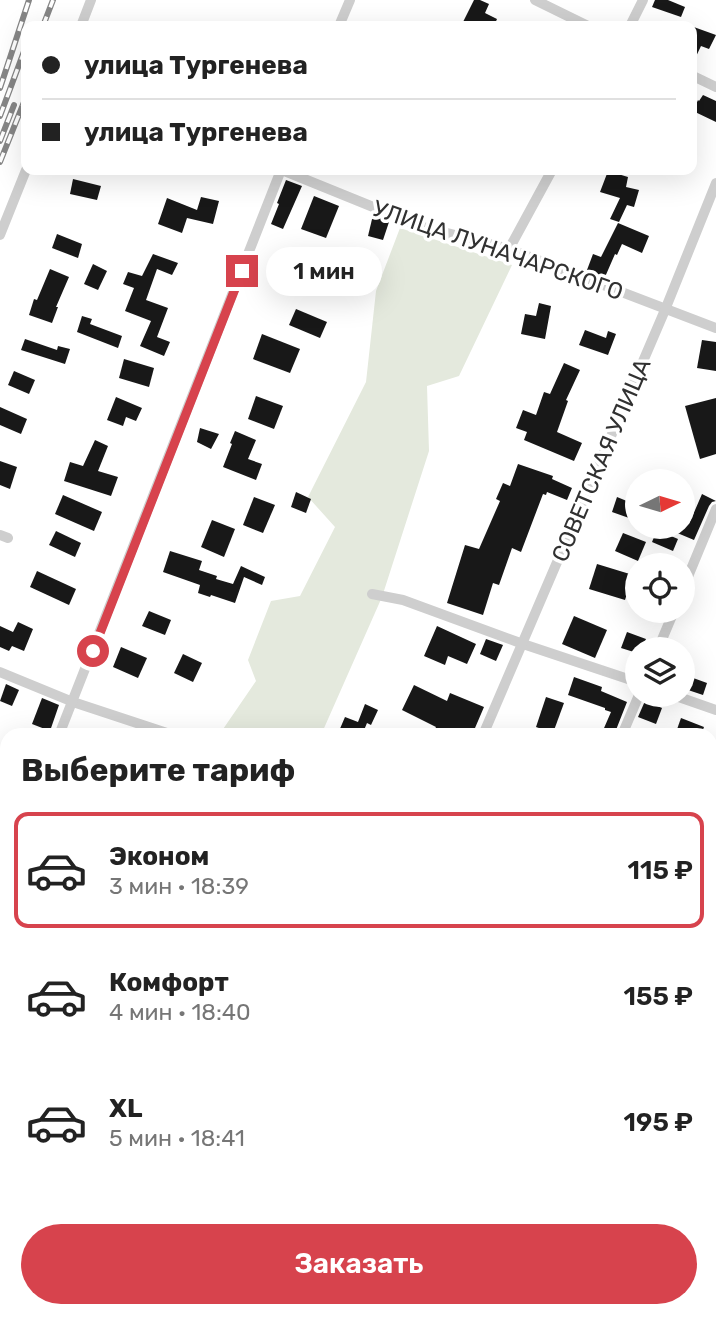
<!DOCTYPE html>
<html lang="ru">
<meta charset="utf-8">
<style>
:root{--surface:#fff;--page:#f2f2f2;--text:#222;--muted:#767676;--line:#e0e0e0;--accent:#d7434d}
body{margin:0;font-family:Rubik,sans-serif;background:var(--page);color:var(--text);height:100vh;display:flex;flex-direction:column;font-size:26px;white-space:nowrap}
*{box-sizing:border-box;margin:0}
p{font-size:23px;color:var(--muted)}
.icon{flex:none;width:38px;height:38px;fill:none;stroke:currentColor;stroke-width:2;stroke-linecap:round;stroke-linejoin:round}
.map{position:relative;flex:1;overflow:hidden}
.panel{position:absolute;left:0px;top:728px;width:718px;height:590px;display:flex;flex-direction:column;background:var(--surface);border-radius:21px 21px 0 0;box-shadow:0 7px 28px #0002}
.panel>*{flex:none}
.top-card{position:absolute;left:21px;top:21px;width:676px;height:154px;border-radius:14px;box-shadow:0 7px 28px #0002;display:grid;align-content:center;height:154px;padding:0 21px;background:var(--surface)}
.needle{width:46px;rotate:85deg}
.tools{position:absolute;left:625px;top:469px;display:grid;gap:14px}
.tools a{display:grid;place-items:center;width:70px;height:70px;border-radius:50%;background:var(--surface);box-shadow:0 7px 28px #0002;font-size:35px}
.end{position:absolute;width:32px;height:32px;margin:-16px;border:9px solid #d7434d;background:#fff;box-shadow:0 0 0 4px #fff}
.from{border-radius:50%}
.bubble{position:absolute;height:49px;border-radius:24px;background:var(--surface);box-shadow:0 7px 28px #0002;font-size:23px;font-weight:600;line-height:49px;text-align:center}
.top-card b{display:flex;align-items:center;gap:24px;height:66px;font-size:26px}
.top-card b+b{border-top:2px solid var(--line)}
.top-card i{width:18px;height:18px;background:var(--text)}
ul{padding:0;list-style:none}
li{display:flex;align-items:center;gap:21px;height:116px;margin:0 14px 10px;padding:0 7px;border:4px solid transparent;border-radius:14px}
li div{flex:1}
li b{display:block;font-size:26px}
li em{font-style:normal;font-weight:600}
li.selected{border-color:var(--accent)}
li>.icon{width:63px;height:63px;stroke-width:1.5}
h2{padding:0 21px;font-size:32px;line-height:84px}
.cta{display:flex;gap:14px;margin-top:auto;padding:14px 21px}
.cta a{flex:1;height:80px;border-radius:42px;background:var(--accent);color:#fff;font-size:28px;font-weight:600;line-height:80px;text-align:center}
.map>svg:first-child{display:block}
.green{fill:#e4e9dd}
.building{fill:#181818}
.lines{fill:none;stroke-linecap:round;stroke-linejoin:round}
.minor{stroke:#cecece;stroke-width:10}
.rail-casing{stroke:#868686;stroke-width:6}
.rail{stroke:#fff;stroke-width:3.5;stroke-dasharray:10;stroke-linecap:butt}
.route{stroke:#d7434d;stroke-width:9}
.labels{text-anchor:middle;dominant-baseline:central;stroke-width:7;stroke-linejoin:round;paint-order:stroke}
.street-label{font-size:23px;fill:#313131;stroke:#fff}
</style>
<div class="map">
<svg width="716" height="1317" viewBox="0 0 716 1317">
<rect width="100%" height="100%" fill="#fff"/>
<polygon class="green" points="400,228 512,265 459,376 427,386 429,451 382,597 321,735 219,735 256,681 248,660 271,601 300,596 335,527 308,497 366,382 376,291"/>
<g class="building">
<polygon points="474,0 480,0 489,4 485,13 497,19 494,26 461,26"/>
<polygon points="655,0 668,0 685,7 681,17 652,7"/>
<polygon points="691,26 716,35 709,49 701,46 691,67"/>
<polygon points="703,95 716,101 716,122 693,111 698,100 699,101"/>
<polygon points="608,171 628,177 626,187 639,190 634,207 627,205 619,222 610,219 620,198 600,192"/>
<polygon points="73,179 101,186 97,200 70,194"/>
<polygon points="286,180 302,186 283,229 271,224 279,204 277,203"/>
<polygon points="314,196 339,206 326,238 301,229"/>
<polygon points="201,197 219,201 213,224 187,218 182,233 158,224 167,198 197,210"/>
<polygon points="373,215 389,222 383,240 368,236"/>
<polygon points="618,223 649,236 642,253 622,244 617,255 615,254 605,277 587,270 593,254 601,257"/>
<polygon points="57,234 82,244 78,258 52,248"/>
<polygon points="153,254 178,263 172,275 157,269 146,300 168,308 157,337 170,342 164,356 140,346 151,321 125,311 134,288 123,284 128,272 142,276"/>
<polygon points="93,264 107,271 98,290 84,284"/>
<polygon points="50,269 69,277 56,307 58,307 52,323 29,315 34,299 37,300"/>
<polygon points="539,303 551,306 545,339 521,334 525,314 536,316"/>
<polygon points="296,309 327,322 320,338 289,325"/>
<polygon points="82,316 92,319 90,324 122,336 118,348 77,332"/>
<polygon points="585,330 606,338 608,331 616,334 608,355 579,345"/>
<polygon points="262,334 300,349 290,373 253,359"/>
<polygon points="25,339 57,350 58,346 70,349 65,364 21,350"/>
<polygon points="702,340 716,342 716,371 697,368"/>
<polygon points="124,359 154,368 149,387 119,378"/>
<polygon points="564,363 580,370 566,400 568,401 557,432 582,443 574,461 524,440 527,432 516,428 523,410 536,415 544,392 550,394"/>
<polygon points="14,371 35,380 29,394 8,385"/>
<polygon points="256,396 283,406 274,429 248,419"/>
<polygon points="116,397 142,408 136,421 126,417 123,426 107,420"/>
<polygon points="716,398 716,454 700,459 685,406"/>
<polygon points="0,407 27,419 21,434 0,425"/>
<polygon points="200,428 219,434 211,449 197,442"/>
<polygon points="235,431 256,440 248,459 262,464 256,480 223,467 232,444 230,443"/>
<polygon points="95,440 108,446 98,471 118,477 111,496 64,481 70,462 83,466"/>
<polygon points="0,461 17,467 10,489 0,485"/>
<polygon points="518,464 553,476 552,479 572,488 567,500 547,492 546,495 543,494 521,552 512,548 499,585 493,583 483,615 447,603 465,545 479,549 500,501 496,499 503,483 510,486"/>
<polygon points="296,492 311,499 306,513 291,507"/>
<polygon points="702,494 716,501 712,502 709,506 694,540 663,527 682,527 682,521 689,524"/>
<polygon points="63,495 102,512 94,531 55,514"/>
<polygon points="254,497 275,505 263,533 243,525"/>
<polygon points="617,497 634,504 629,518 612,512"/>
<polygon points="212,520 235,529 224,557 201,547"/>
<polygon points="657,530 678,539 673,551 652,542"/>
<polygon points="56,531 81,543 75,557 49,545"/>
<polygon points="623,533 646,542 638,561 615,551"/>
<polygon points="170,551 202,561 199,570 217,576 216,579 233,584 241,566 265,577 262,585 244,577 235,603 211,595 210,597 198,593 200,585 163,572"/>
<polygon points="597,564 633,575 625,600 589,589"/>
<polygon points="37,571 76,589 69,605 30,587"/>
<polygon points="149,611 171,620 165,635 142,626"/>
<polygon points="574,616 607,630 595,658 562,644"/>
<polygon points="18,622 33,629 24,651 12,646 9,651 0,647 0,626 13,632"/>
<polygon points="437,626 476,644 467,664 448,656 445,665 424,656"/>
<polygon points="627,632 646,639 642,649 637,649 637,653 621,648"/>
<polygon points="486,639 503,645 496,661 480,654"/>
<polygon points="121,647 147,658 138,678 113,667"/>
<polygon points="183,654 202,663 193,682 174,673"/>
<polygon points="685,675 707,683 703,695 682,688"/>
<polygon points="574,677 602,687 601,691 627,702 614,735 601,735 611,712 605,710 605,708 568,695"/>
<polygon points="6,684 19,690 12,706 0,701"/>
<polygon points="414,685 447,701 450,693 484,707 472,735 432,735 436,727 402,710"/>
<polygon points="546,697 564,703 553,733 536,727"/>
<polygon points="42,698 59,705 50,731 32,724"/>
<polygon points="645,701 662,708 656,724 638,717"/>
<polygon points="365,704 378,710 371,725 367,723 362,735 347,735 339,731 345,717 358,722"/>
<polygon points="681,718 704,727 701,735 675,735"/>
</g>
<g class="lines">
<g class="minor">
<polyline points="535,0 588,26"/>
<polyline points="81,26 91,0"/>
<polyline points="339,26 350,0"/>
<polyline points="630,26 643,0"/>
<polyline points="691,75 716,87"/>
<polyline points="282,170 420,226 509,249 716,328"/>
<polyline points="0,235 26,170"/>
<polyline points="509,249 552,170"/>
<polyline points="0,535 8,538"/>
<polyline points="682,591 716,509"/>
<polyline points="372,594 403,600 523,644 637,682"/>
<polyline points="658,649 674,611"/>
<polyline points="0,672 73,702 173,735"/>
<polyline points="673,695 716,710"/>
<polyline points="59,735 281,170"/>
<polyline points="483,735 665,310 716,183"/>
<polyline points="622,735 639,695"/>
<polyline points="710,811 716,797"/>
<polyline points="0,876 7,859"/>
<polyline points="710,931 716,933"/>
<polyline points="0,1231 7,1214"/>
<polyline points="559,1311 573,1317"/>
<polyline points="232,1317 234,1311"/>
<polyline points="368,1317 371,1311"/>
<polyline points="510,1317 513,1311"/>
</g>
<defs>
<g id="rail">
<polyline points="43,26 53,0"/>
<polyline points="0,88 29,0"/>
<polyline points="0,116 26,46"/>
<polyline points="0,141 14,105"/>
<polyline points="0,162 26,97"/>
</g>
</defs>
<use href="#rail" class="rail-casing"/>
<use href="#rail" class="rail"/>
</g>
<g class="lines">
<polyline class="route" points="93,651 242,271"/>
</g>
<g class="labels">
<g class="street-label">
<text transform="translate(498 250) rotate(19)">УЛИЦА ЛУНАЧАРСКОГО</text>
<text transform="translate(601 460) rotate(-67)">СОВЕТСКАЯ УЛИЦА</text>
</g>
</g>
</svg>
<div class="tools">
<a><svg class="needle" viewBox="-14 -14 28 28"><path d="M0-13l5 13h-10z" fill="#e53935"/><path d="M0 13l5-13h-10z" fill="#767676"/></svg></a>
<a><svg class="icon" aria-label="locate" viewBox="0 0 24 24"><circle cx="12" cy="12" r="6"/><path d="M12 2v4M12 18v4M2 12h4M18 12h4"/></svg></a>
<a><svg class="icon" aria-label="layers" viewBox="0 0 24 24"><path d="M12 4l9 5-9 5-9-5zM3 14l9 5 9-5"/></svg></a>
</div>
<i class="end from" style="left:93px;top:651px"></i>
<i class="end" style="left:242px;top:271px"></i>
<div class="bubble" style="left:266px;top:247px;width:116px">1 мин</div>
<div class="top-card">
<b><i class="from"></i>улица Тургенева</b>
<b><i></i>улица Тургенева</b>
</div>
<section class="panel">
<h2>Выберите тариф</h2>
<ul>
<li class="selected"><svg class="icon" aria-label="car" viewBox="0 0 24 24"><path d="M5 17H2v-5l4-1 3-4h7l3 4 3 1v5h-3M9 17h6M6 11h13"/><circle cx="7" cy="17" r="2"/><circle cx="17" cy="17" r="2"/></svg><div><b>Эконом</b><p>3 мин · 18:39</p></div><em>115 ₽</em></li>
<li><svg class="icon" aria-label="car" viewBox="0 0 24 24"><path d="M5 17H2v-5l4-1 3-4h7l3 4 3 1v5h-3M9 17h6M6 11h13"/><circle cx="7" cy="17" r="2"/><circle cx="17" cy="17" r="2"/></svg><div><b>Комфорт</b><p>4 мин · 18:40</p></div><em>155 ₽</em></li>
<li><svg class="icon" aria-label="car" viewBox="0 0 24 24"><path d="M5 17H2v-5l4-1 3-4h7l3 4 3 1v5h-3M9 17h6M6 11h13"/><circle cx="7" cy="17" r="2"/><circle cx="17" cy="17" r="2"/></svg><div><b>XL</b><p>5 мин · 18:41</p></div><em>195 ₽</em></li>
</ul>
<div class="cta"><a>Заказать</a></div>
</section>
</div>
